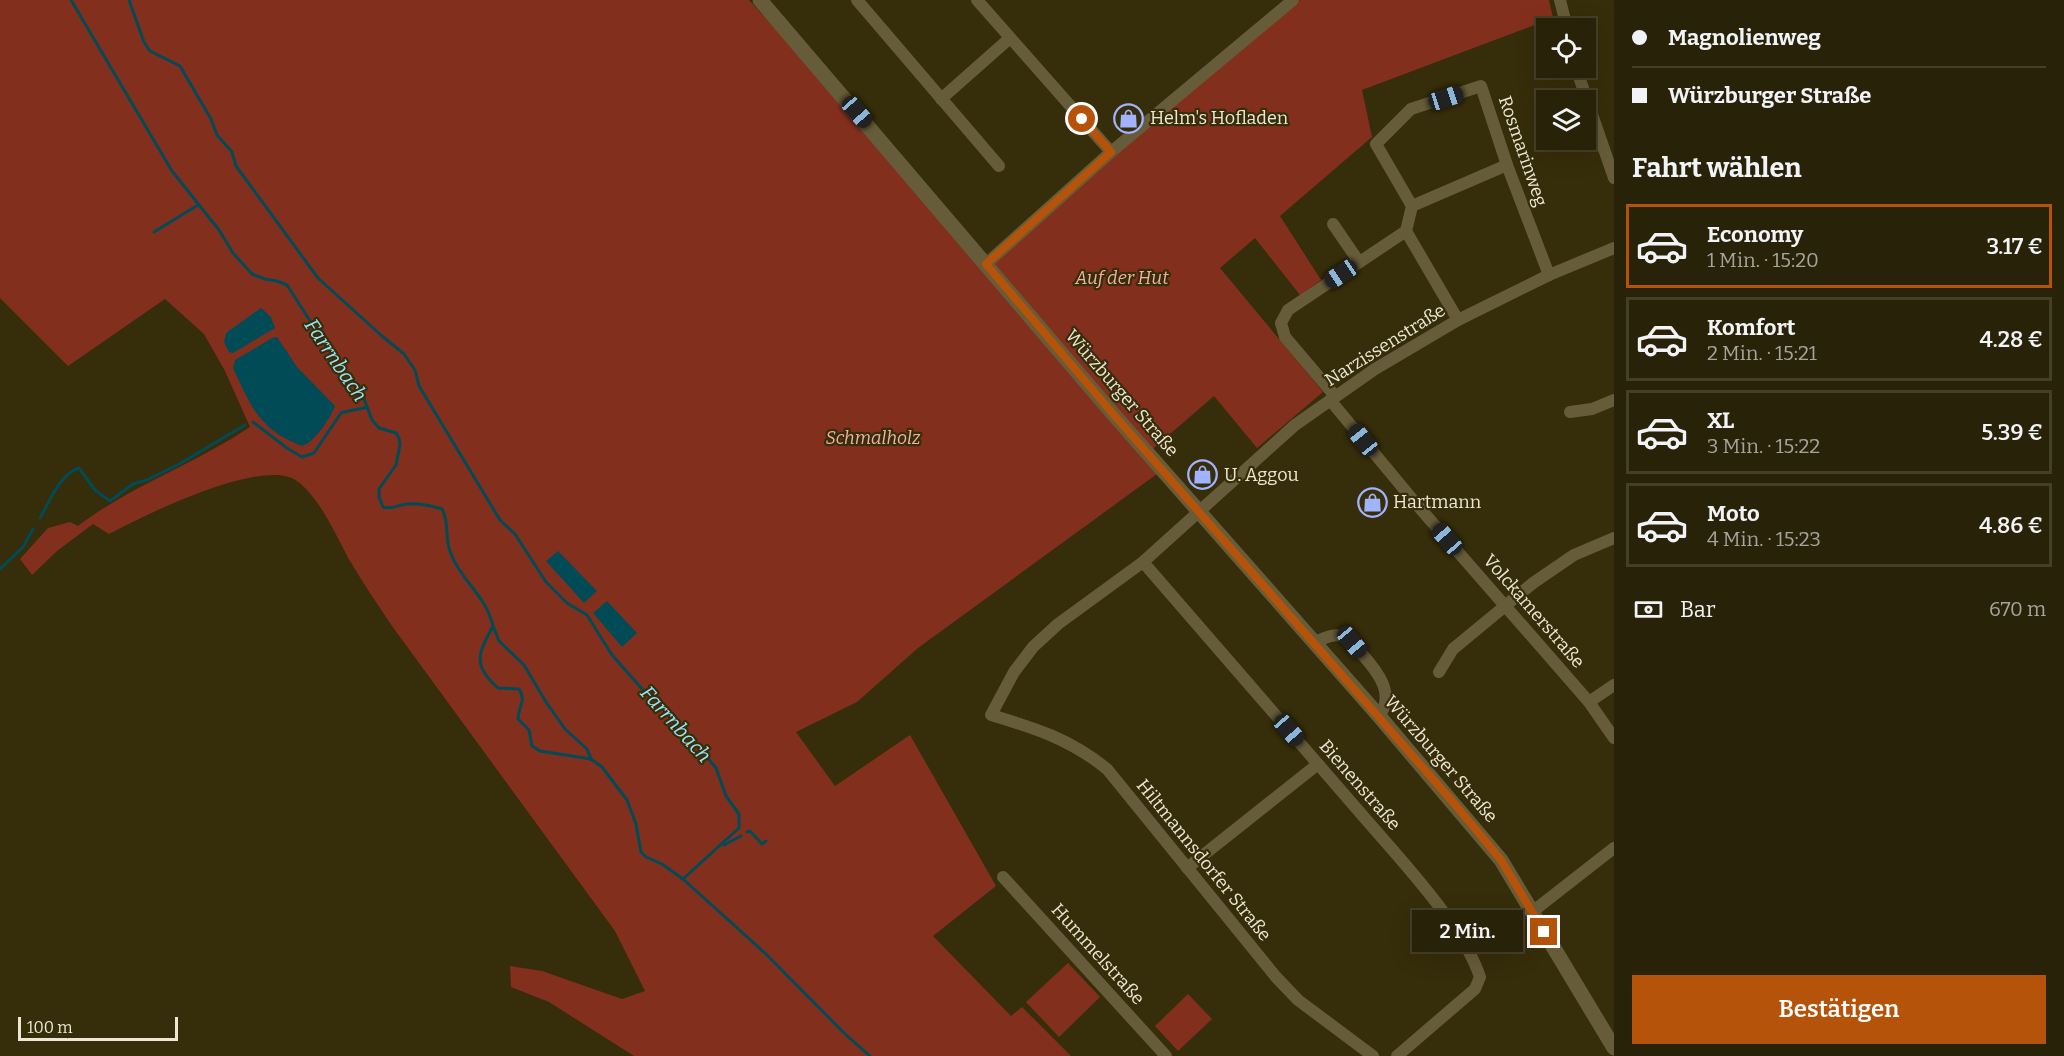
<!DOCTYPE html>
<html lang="de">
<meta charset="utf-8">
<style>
:root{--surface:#282208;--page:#342f16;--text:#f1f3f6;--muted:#a5a49c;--line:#443f29;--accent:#b45309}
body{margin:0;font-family:Bitter,serif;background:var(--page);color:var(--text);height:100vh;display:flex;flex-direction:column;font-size:22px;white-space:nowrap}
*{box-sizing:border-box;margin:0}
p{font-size:20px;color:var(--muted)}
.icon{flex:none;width:33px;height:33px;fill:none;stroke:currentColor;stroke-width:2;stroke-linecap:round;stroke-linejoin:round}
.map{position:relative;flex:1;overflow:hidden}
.drawer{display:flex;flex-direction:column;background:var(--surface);width:450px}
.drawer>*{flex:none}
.top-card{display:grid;align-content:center;height:132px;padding:0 18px;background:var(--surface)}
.buttons{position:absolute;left:1536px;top:18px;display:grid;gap:12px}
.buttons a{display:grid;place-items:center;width:60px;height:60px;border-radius:0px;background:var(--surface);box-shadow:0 6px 24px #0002,0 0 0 2px var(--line);font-size:30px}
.scale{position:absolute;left:18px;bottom:15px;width:160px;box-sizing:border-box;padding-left:6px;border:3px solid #ede7d4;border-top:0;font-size:16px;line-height:21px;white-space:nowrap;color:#ede7d4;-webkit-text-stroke:4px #362d0a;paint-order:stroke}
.end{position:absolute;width:27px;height:27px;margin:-14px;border:8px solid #b45309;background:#fff;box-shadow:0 0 0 3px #fff}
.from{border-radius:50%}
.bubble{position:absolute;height:42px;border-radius:0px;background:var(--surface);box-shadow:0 6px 24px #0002,0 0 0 2px var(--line);font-size:20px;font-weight:600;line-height:42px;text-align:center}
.car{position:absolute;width:18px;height:36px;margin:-18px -9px;border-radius:8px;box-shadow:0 0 4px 2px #0007;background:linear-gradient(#222 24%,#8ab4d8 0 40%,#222 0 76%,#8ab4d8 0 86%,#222 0)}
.top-card b{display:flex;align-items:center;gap:21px;height:57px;font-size:22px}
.top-card b+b{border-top:2px solid var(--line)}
.top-card i{width:15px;height:15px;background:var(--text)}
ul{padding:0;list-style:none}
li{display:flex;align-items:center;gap:18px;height:84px;margin:0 12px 9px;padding:0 6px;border:3px solid var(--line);border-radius:0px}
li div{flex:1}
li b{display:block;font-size:22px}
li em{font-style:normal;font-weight:600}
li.active{border-color:var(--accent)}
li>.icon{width:54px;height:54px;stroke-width:1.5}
h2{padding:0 18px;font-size:27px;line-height:72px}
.pay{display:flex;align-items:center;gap:15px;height:66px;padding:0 18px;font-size:22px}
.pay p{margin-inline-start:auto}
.primary-button{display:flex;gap:12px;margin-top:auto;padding:12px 18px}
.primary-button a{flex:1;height:69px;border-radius:0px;background:var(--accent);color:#fff;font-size:24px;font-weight:600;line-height:69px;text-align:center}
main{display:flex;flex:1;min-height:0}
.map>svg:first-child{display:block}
.green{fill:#832f1e}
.water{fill:#014b57}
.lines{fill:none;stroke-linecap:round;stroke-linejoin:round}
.stream{stroke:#014b57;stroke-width:3}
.minor{stroke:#665c39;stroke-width:12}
.tertiary{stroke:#665c39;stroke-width:15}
.route{stroke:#b45309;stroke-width:8}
.labels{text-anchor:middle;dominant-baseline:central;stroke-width:4.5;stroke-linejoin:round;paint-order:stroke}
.poi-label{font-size:18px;fill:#ede7d4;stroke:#362d0a;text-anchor:start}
.street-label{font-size:18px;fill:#ede7d4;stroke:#362d0a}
.park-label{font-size:18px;font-style:italic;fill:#f1b1a2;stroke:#362d0a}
.water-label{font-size:20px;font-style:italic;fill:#99e4f6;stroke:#362d0a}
</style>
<main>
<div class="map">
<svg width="1614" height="1056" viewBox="0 0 1614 1056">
<rect width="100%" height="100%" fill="#362d0a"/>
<g class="green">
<path d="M0 0H749L810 67 982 269 1159 115 1300 0H1549L1553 18 1362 90 1372 137 1280 216 1321 280 1300 295 1255 238 1220 268 1323 392 1257 448 1214 396 1148 453 1161 471 918 648 857 702 796 732 835 786 910 735 996 886 933 936 1011 1016 1022 1007 1071 1056H634L549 1002 511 987 510 966 542 971 622 999 645 991 615 931 392 626C378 605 363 583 350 561 336 536 321 499 297 481 264 456 143 516 109 534L93 524 57 551 32 575 20 559 48 528 70 522 78 526C130 486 195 464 250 427L225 371 204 334 165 299 68 366 0 298Z"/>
<polygon points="1068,963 1100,997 1059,1037 1026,1002"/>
<polygon points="1188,994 1212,1019 1178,1051 1155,1026"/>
</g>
<g class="water">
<polygon points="261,308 271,317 275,328 233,353 229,352 224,342 226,333"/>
<path d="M277 337 297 367 335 406C330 419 315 442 302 446 259 430 251 406 233 368L235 360 272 338Z"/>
<polygon points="558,551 597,591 584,603 546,561"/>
<polygon points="607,601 637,633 622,647 593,613"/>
</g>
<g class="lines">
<g class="stream">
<path d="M71 0 172 171 219 230 233 253 252 274 265 279 277 281 287 285 334 358 361 391 372 420 379 428 396 433 399 438 400 445 396 465 379 489V497L383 507C393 510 397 505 407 504 418 503 432 506 442 509 450 524 444 538 451 554 461 581 486 595 493 626 478 654 472 665 498 688L519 689C527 701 518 707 518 719L529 730 532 746 540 751 591 759 602 767 627 800 636 824 641 852 646 857 662 864 683 879 767 955 844 1033 870 1056"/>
<polyline points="129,0 144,42 150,51 180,66 211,119 217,135 232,152 236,166 318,278 382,336 404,354 415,370 419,386 500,520 515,534 546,582 567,603 587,615 612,655 644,691 677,721 716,768 726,796 739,814 739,828 683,879"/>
<polyline points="154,232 198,205"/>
<path d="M253 422 287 448 302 457 314 453 341 413C350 410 358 410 367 407"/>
<path d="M40 518C50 501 59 475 79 468L95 490 110 501 133 484 147 480 181 463 245 425"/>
<polyline points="0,569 23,547 33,529"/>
<polyline points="493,626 499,641 524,665 546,702 565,729 587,749 591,759"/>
<polyline points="747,832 750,831 762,844 766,841"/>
<polyline points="724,845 741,836"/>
</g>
<g class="minor">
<polyline points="857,0 999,166"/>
<polyline points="977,0 1111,152"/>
<polyline points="1560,0 1567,28"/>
<polyline points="1576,68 1614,178"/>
<polyline points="941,99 1010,38"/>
<polyline points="1412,206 1376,144 1411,109 1481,86 1507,165 1549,275"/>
<polyline points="1333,224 1359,262"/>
<polyline points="1406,231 1458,320"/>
<polyline points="986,264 1111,152 1293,0"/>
<polyline points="1335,396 1285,337 1281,323 1288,310 1406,231 1412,206 1507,165"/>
<polyline points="1330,400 1418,506 1589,702 1614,738"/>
<polyline points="1570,412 1592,409 1614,400"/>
<path d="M1143 562C1216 647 1290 731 1363 816 1400 859 1463 925 1480 977L1475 989 1397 1056"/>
<path d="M1313 643C1323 639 1334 632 1345 637 1352 640 1357 648 1362 654 1377 671 1396 694 1379 716"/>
<polyline points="1439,672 1453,649 1533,583 1574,555 1614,538"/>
<polyline points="1589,702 1614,685"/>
<polyline points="1187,868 1318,764"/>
<polyline points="1003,877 1166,1056"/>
<polyline points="1532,912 1614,848"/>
<path d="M1373 1056 1298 1000 1276 977 1107 769C1070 739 1035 728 991 715L1014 672 1033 647 1058 624 1143 562 1295 425 1375 369 1458 320 1549 275 1614 248"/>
</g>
<polyline class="tertiary" points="760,0 1114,415 1379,716 1501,860 1614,1048"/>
</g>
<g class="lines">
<polyline class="route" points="1082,119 1111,152 986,264 1114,415 1453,802 1501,860 1544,932"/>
</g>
<defs>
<symbol id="shop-ring" viewBox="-11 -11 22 22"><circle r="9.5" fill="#362d0a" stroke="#a1b3fd" stroke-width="1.5"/><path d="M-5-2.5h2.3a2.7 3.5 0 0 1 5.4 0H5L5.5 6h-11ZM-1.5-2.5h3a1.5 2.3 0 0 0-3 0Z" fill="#a1b3fd"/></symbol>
</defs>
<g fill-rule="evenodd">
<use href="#shop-ring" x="1112" y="102" width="33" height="33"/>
<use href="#shop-ring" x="1186" y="458" width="33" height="33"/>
<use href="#shop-ring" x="1356" y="486" width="33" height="33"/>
</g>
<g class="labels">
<g class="poi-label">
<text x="1150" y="118">Helm's Hofladen</text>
<text x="1224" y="475">U. Aggou</text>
<text x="1393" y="502">Hartmann</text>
</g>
<g class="street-label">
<text transform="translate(1523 151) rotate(71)">Rosmarinweg</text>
<text transform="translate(1385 345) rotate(-32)">Narzissenstraße</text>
<text transform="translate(1122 393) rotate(49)">Würzburger Straße</text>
<text transform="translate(1534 611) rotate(49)">Volckamerstraße</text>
<text transform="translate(1441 759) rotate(49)">Würzburger Straße</text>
<text transform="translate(1360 785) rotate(49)">Bienenstraße</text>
<text transform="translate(1204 860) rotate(51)">Hiltmannsdorfer Straße</text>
<text transform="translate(1098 954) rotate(48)">Hummelstraße</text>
</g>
<g class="park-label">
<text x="1122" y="278">Auf der Hut</text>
<text x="873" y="438">Schmalholz</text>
</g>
<g class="water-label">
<text transform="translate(336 360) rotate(56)">Farrnbach</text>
<text transform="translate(676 724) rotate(48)">Farrnbach</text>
</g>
</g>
</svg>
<div class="buttons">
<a><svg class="icon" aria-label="locate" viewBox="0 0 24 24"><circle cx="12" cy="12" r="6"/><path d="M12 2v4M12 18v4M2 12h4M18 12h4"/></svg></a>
<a><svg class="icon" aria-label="layers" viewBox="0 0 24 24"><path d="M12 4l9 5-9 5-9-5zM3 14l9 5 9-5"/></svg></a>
</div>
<div class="scale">100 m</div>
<i class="end from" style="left:1082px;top:119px"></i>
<i class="end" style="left:1544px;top:932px"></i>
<div class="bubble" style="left:1412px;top:910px;width:111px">2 Min.</div>
<i class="car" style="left:1446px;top:98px;rotate:72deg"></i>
<i class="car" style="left:857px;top:112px;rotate:139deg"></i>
<i class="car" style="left:1341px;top:274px;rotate:236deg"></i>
<i class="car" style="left:1363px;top:440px;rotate:321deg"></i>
<i class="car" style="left:1447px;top:539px;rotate:319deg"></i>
<i class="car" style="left:1352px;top:642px;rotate:140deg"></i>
<i class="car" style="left:1289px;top:730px;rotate:139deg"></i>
</div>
<section class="drawer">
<div class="top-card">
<b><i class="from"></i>Magnolienweg</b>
<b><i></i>Würzburger Straße</b>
</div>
<h2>Fahrt wählen</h2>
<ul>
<li class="active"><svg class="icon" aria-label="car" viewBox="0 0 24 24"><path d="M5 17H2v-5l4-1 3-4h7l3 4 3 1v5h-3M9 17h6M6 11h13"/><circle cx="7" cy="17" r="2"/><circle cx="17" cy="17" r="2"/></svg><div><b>Economy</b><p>1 Min. · 15:20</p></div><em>3.17 €</em></li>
<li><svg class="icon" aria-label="car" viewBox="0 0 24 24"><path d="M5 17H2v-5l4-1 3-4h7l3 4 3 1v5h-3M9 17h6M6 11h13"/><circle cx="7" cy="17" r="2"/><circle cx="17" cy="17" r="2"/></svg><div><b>Komfort</b><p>2 Min. · 15:21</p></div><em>4.28 €</em></li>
<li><svg class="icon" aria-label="car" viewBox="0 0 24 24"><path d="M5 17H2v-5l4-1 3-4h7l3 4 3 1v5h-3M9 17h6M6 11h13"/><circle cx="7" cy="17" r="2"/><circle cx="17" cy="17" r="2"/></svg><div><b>XL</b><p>3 Min. · 15:22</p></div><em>5.39 €</em></li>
<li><svg class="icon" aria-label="car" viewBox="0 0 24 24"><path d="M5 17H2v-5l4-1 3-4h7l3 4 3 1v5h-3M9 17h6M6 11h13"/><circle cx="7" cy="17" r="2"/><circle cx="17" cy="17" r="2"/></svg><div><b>Moto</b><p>4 Min. · 15:23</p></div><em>4.86 €</em></li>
</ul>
<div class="pay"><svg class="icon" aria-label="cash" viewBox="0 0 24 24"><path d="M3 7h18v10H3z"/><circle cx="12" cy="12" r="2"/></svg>Bar<p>670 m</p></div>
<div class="primary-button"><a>Bestätigen</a></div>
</section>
</main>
